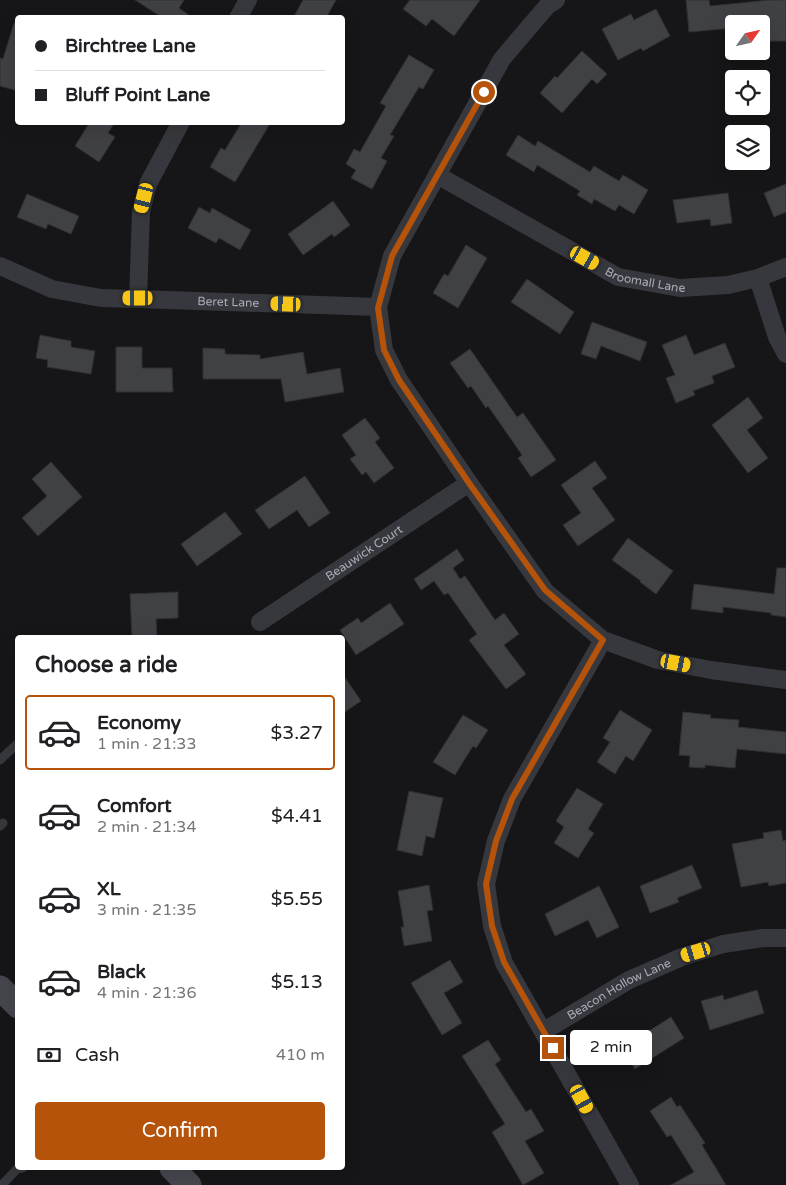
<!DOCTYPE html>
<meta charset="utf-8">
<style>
:root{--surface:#fff;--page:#f6f6f6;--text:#202124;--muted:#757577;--line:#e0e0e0;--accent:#b45309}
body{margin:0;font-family:"Varela Round",sans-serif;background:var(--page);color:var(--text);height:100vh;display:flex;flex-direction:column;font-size:19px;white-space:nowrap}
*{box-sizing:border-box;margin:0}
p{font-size:16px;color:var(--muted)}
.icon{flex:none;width:28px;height:28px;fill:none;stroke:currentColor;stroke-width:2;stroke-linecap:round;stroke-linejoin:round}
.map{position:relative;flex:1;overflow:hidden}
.drawer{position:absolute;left:15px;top:635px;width:330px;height:535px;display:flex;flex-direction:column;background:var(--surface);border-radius:5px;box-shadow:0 5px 20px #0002}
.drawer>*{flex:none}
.banner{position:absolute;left:15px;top:15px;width:330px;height:110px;border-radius:5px;box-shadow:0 5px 20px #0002;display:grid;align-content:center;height:110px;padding:0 20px;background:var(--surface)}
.needle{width:32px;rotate:56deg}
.tools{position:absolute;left:725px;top:15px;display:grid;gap:10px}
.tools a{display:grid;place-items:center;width:45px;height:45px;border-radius:5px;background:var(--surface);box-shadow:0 5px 20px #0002;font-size:25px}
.end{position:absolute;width:22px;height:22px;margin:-11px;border:6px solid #b45309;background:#fff;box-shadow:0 0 0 2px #fff}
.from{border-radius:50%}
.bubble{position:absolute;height:35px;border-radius:5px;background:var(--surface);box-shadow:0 5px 20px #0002;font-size:16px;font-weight:600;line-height:35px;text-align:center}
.car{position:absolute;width:15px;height:30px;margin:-15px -8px;border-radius:6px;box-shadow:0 0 4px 1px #0007;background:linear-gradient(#f5c518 24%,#345 0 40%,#f5c518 0 76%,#345 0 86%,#f5c518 0)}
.banner b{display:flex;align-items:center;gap:18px;height:48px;font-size:19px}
.banner b+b{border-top:1px solid var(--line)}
.banner i{width:12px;height:12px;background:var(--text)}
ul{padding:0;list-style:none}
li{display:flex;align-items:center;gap:15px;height:75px;margin:0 10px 8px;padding:0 10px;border:2px solid transparent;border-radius:5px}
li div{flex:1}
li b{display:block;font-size:19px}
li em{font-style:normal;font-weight:600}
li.active{border-color:var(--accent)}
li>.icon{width:45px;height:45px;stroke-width:1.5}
h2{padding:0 20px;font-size:22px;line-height:60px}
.pay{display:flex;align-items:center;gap:12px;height:55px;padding:0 20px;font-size:19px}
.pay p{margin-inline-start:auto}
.primary-button{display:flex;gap:10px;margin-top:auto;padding:10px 20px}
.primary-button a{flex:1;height:58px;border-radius:5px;background:var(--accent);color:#fff;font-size:20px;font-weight:600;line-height:58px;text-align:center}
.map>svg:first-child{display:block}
.building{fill:#404145;stroke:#303034}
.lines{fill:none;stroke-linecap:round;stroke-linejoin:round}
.lane{stroke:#37383d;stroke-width:9}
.street{stroke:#37383d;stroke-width:18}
.secondary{stroke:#45474d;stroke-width:25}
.route{stroke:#b45309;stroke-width:6}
.labels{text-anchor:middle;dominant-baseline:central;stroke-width:4.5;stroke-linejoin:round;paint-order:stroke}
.street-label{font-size:12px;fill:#a8adb8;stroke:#111113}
</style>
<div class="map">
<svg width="786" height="1185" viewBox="0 0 786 1185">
<rect width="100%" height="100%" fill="#161618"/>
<g class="building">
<polygon points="135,0 184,0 179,8 193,18 163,18"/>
<polygon points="303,0 336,0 326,18 293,18"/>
<polygon points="410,0 480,0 454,36 432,19 426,26 403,9"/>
<polygon points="686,0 709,0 710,6 770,0 786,0 786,41 765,41 765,24 734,24 734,28 689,32"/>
<polygon points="656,9 670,36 643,51 641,48 618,60 602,29 631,14 634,20"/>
<polygon points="14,23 18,24 18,91 0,86 0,58 3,59"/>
<polygon points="582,51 607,74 597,84 592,79 562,113 540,93 555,76 557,78"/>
<polygon points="409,55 434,70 423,89 419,87 390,135 394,136 381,158 387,161 372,189 351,178 356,170 346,164 354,149 360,152 386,106 380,103"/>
<polygon points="90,122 115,122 108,133 115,137 99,162 75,146"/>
<polygon points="242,122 271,122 235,182 210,167 221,148 225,150"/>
<polygon points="518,135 535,146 538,141 590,172 594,166 619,181 623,175 648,190 634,214 619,205 615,211 594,199 592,204 577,195 580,191 537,165 534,172 506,155"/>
<polygon points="786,184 786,212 774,217 764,193"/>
<polygon points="728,193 732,223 711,226 710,219 677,223 673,200"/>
<polygon points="27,194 79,216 71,234 48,224 46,229 17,217"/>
<polygon points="333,201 350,225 334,237 332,234 303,255 288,234"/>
<polygon points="199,207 210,213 212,208 251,230 240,250 219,238 216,243 188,228"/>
<polygon points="466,245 487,258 458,308 433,293 444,274 448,276"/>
<polygon points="527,279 574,312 560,334 511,302"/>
<polygon points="592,322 647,342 640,361 601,346 596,359 581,354"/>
<polygon points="40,335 71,341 71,347 95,351 91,374 47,367 48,360 36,358"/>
<polygon points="686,335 694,355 725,343 735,367 712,376 714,383 693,391 695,395 676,403 666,378 675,375 662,345"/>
<polygon points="116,347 142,347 142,368 172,368 173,392 116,392"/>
<polygon points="203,348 225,349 225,354 260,355 260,359 303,352 307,374 340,368 344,392 285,402 281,379 203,379"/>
<polygon points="470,349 517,417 523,413 556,460 531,477 518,458 522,455 488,406 486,408 471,386 468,388 450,363"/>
<polygon points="748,397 763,418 747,430 768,458 748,473 712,425"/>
<polygon points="365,418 380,438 375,442 394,468 374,483 366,472 362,475 350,459 356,455 342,435"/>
<polygon points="595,461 607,478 592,488 615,520 578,546 563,525 581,513 561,485"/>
<polygon points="51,462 82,497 38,536 22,518 47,496 32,479"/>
<polygon points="305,476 330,513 309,527 297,510 269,529 255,510"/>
<polygon points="225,512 242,534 197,566 181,544"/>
<polygon points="628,538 673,571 656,594 640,582 641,581 612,560"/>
<polygon points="457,549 464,560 453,568 460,579 465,576 495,620 504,613 519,634 504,645 526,674 506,689 469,640 477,634 448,593 444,595 434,581 421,590 414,579"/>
<polygon points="777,568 786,568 786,617 771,615 771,613 723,607 723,613 691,609 694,584 774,594"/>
<polygon points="178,592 178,618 156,619 157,638 132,638 130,594"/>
<polygon points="390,603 404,624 356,655 340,630 358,618 361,623"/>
<polygon points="342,673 361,701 342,714"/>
<polygon points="620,710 652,730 633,761 626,756 615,774 597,762 610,742 603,738"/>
<polygon points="683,712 711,715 710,718 739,720 738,727 786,732 786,754 737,749 735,768 705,765 705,768 689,767 690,756 679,755"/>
<polygon points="463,715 488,730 476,748 473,746 455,775 433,762"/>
<polygon points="577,788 603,804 588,829 594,833 578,858 554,843 564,827 556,821"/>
<polygon points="409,791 443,798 434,838 426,836 422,856 397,850"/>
<polygon points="781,830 783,841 786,840 786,883 769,886 768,882 741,887 732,844 764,838 763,833"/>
<polygon points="692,865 702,888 677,898 679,902 650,913 640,886"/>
<polygon points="429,885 433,910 427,911 432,941 404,946 401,927 404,927 398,891"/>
<polygon points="599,886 619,927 597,938 588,920 555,936 545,914"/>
<polygon points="450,960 463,982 444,993 462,1023 442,1035 411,983"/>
<polygon points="757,990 764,1013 710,1030 701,1001 723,995 724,1000"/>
<polygon points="671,1017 684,1038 635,1069 622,1048"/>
<polygon points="488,1040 501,1060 495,1064 526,1112 531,1109 544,1131 525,1141 544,1173 523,1185 492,1132 505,1124 462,1056"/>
<polygon points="671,1097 677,1107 680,1105 705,1143 702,1145 726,1185 671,1185 694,1172 671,1135 667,1137 650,1111"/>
</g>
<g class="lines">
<g class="lane">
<polyline points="0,760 18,743"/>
<polyline points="0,826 3,823"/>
<polyline points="2,1185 17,1169 23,1168"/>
</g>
<g class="street">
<polyline points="556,0 548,5 502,59 392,256 378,307 384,350 399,380 469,483 545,591 603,640 658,660 711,670 786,680"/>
<polyline points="238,18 248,0"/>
<path id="s1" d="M437 175 618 277 680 288 728 285 758 278 786 267"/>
<path id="s2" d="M0 266 52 289 101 298 138 299 378 307"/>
<polyline points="758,278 777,337 786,354"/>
<polyline points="138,299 141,212 148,184 181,122"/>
<path id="s3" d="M260 622 469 483"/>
<polyline points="603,640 512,799 496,841 486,884 492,926 504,963 630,1185"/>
<path id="s4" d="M544 1031 629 980 682 957 723 944 763 938H786"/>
</g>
<g class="secondary">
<polyline points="0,988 18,1006"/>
<polyline points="172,1168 189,1185"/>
</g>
</g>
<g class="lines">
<polyline class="route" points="484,92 392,256 378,308 384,350 399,380 469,483 545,590 603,640 512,799 496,841 486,884 492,926 504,962 553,1048"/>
</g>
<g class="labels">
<g class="street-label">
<text stroke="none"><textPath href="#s1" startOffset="235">Broomall Lane</textPath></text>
<text stroke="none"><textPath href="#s2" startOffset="234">Beret Lane</textPath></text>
<text stroke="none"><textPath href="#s3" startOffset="125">Beauwick Court</textPath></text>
<text stroke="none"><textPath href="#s4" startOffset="86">Beacon Hollow Lane</textPath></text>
</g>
</g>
</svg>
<div class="tools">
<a><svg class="needle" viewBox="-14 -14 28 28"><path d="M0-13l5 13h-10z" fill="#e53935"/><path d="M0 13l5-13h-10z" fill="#757577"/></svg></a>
<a><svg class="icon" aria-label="locate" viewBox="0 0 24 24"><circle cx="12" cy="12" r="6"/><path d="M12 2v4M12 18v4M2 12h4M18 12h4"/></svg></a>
<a><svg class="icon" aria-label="layers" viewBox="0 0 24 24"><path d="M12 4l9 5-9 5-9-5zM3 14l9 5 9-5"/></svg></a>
</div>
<i class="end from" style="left:484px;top:92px"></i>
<i class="end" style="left:553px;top:1048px"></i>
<div class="bubble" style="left:570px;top:1030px;width:82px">2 min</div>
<i class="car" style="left:144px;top:198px;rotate:194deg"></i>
<i class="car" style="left:585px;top:258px;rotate:119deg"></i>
<i class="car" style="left:138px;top:298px;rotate:270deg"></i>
<i class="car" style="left:286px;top:304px;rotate:272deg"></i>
<i class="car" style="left:676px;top:663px;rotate:101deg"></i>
<i class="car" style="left:696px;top:952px;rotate:253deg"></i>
<i class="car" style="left:582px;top:1099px;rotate:151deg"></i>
<div class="banner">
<b><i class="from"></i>Birchtree Lane</b>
<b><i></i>Bluff Point Lane</b>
</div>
<section class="drawer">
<h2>Choose a ride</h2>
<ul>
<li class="active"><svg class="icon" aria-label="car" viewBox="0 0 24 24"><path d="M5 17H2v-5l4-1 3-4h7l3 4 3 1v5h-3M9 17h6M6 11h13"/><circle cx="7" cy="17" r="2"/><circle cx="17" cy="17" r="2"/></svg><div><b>Economy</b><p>1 min · 21:33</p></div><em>$3.27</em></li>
<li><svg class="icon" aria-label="car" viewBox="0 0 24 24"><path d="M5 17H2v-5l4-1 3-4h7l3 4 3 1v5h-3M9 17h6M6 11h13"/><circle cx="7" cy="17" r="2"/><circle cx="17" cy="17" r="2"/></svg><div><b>Comfort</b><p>2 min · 21:34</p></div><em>$4.41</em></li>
<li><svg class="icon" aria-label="car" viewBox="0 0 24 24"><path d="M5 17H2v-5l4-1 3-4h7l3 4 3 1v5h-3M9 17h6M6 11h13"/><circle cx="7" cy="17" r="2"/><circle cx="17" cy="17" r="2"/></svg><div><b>XL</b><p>3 min · 21:35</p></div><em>$5.55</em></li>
<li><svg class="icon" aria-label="car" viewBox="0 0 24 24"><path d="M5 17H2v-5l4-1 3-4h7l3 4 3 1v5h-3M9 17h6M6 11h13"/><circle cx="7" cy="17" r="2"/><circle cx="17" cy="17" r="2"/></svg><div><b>Black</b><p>4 min · 21:36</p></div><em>$5.13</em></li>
</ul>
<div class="pay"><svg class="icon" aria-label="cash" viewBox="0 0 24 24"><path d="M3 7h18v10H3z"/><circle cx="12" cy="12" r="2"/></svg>Cash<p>410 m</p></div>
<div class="primary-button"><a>Confirm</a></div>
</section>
</div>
